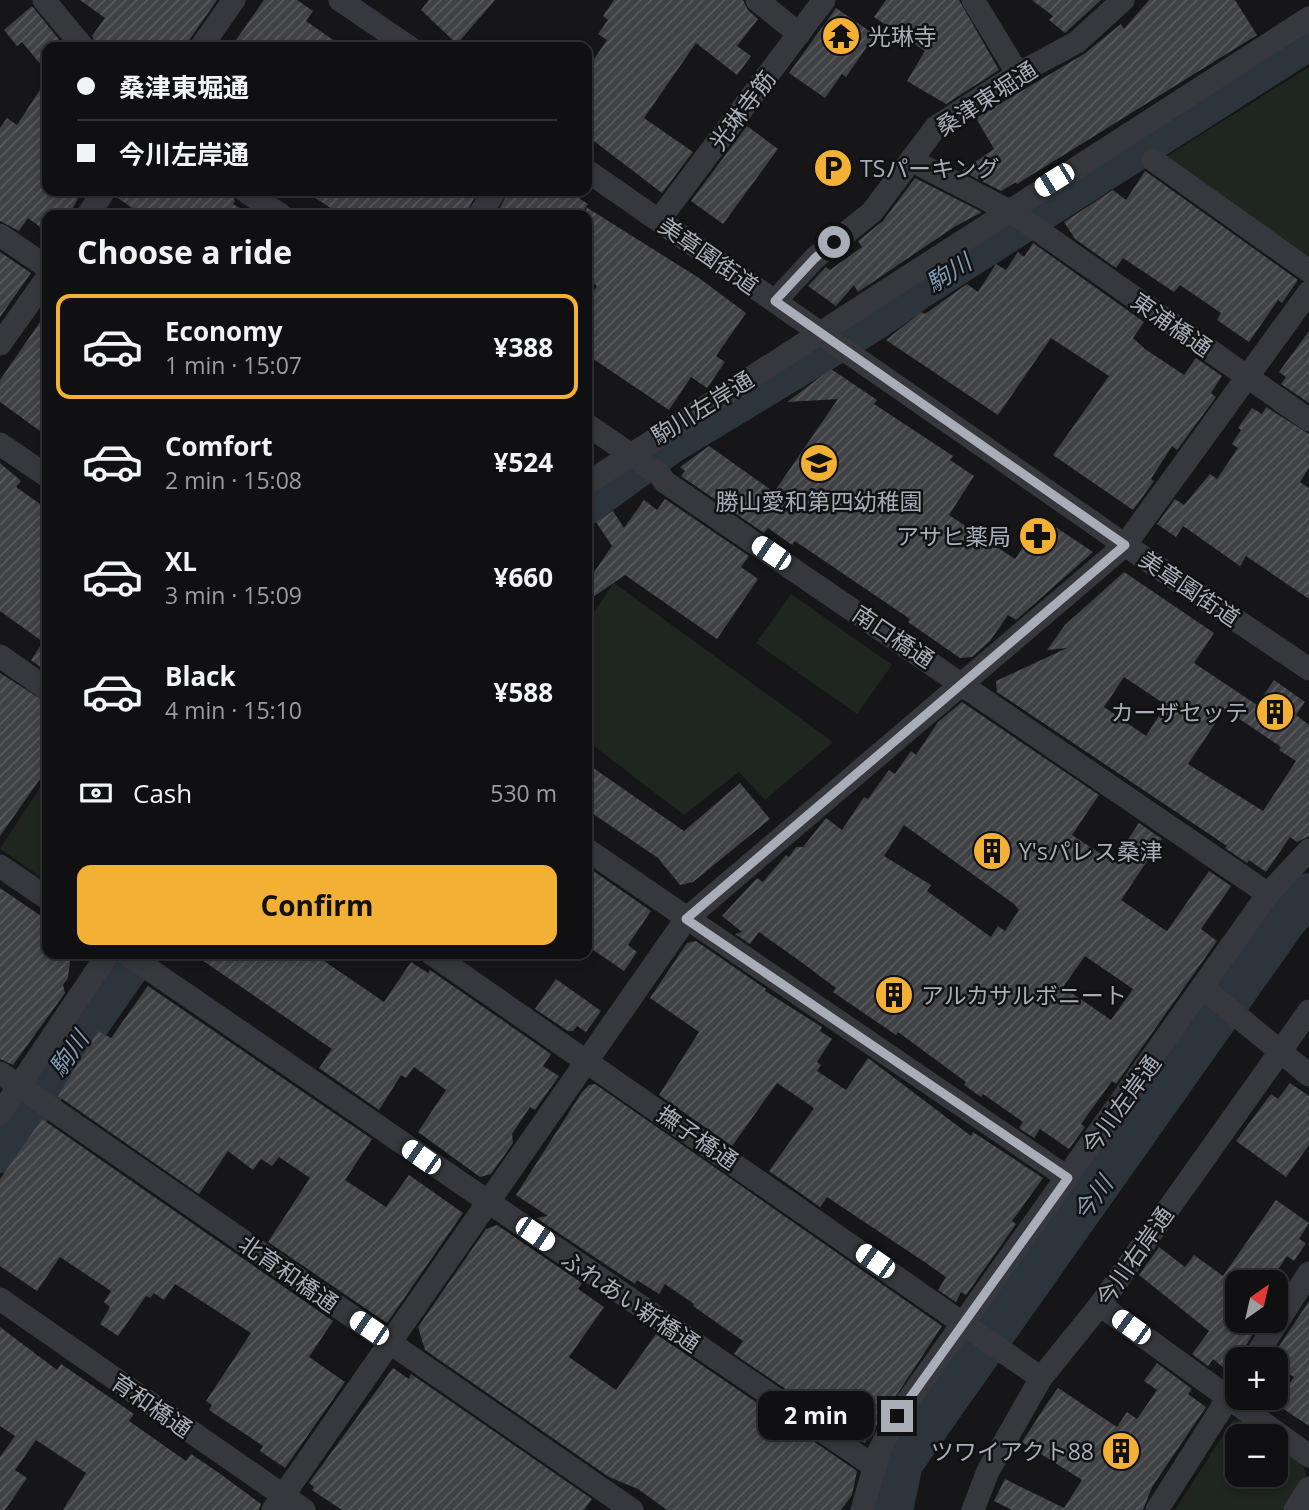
<!DOCTYPE html>
<meta charset="utf-8">
<style>
:root{--surface:#101012;--page:#1e1e20;--text:#f1f3f6;--muted:#9c9d9f;--line:#303032;--accent:#f2b134}
body{margin:0;font-family:"Open Sans","Noto Sans JP",sans-serif;background:var(--page);color:var(--text);height:100vh;display:flex;flex-direction:column;font-size:26px;white-space:nowrap}
*{box-sizing:border-box;margin:0}
p{font-size:23px;color:var(--muted)}
.icon{flex:none;width:38px;height:38px;fill:none;stroke:currentColor;stroke-width:2;stroke-linecap:round;stroke-linejoin:round}
.map{position:relative;flex:1;overflow:hidden}
.side{position:absolute;left:42px;top:210px;width:550px;height:749px;display:flex;flex-direction:column;background:var(--surface);border-radius:14px;box-shadow:0 4px 10px #0003,0 0 0 2px var(--line)}
.side>*{flex:none}
.banner{position:absolute;left:42px;top:42px;width:550px;height:154px;border-radius:14px;box-shadow:0 4px 10px #0003,0 0 0 2px var(--line);display:grid;align-content:center;height:154px;padding:0 35px;background:var(--surface)}
.needle{width:46px;rotate:34deg}
.fabs{position:absolute;left:1225px;top:1270px;display:grid;gap:14px}
.fabs a{display:grid;place-items:center;width:63px;height:63px;border-radius:14px;background:var(--surface);box-shadow:0 4px 10px #0003,0 0 0 2px var(--line);font-size:35px}
.end{position:absolute;width:32px;height:32px;margin:-16px;border:9px solid #a8adb8;background:#111;box-shadow:0 0 0 4px #111}
.from{border-radius:50%}
.bubble{position:absolute;height:49px;border-radius:14px;background:var(--surface);box-shadow:0 4px 10px #0003,0 0 0 2px var(--line);font-size:23px;font-weight:700;line-height:49px;text-align:center}
.car{position:absolute;width:21px;height:42px;margin:-21px -10px;border-radius:9px;box-shadow:0 0 5px 2px #0007;background:linear-gradient(#fff 24%,#345 0 40%,#fff 0 76%,#345 0 86%,#fff 0)}
.banner b{display:flex;align-items:center;gap:24px;height:66px;font-size:26px}
.banner b+b{border-top:2px solid var(--line)}
.banner i{width:18px;height:18px;background:var(--text)}
ul{padding:0;list-style:none}
li{display:flex;align-items:center;gap:21px;height:105px;margin:0 14px 10px;padding:0 21px;border:4px solid transparent;border-radius:14px}
li div{flex:1}
li b{display:block;font-size:26px}
li em{font-style:normal;font-weight:700}
li.on{border-color:var(--accent)}
li>.icon{width:63px;height:63px;stroke-width:1.5}
h2{padding:0 35px;font-size:32px;line-height:84px}
.pay{display:flex;align-items:center;gap:18px;height:77px;padding:0 35px;font-size:26px}
.pay p{margin-inline-start:auto}
.button{display:flex;gap:14px;margin-top:auto;padding:14px 35px}
.button a{flex:1;height:80px;border-radius:14px;background:var(--accent);color:#111;font-size:28px;font-weight:700;line-height:80px;text-align:center}
.map>svg:first-child{display:block}
.green{fill:#1e261f}
.lines{fill:none;stroke-linecap:round;stroke-linejoin:round}
.river{stroke:#2c353c;stroke-width:42}
.building{fill:url(#building-hatch);fill-rule:evenodd}
.minor{stroke:#37383d;stroke-width:23}
.route{stroke:#a8adb8;stroke-width:9}
.labels{text-anchor:middle;dominant-baseline:central;stroke-width:5;stroke-linejoin:round;paint-order:stroke}
.poi-label{font-size:23px;fill:#a8adb8;stroke:#111113;text-anchor:start}
.street-label{font-size:23px;fill:#a8adb8;stroke:#111113}
.water-label{font-size:24px;font-style:italic;fill:#7f9bb3;stroke:#111113}
</style>
<div class="map">
<svg width="1309" height="1510" viewBox="0 0 1309 1510">
<defs>
<pattern id="building-hatch" width="6" height="6" patternUnits="userSpaceOnUse" patternTransform="scale(1.75)"><rect width="6" height="6" fill="#404145"/><path d="M-1 1l2-2M0 6l6-6M5 7l2-2" fill="none" stroke="#595a5e"/></pattern>
</defs>
<rect width="100%" height="100%" fill="#161618"/>
<g class="green">
<polygon points="1309,67 1309,261 1161,160"/>
<polygon points="614,583 833,742 765,800 739,772 684,815 586,740 586,623"/>
<polygon points="791,594 892,665 857,714 756,643"/>
<polygon points="47,777 47,881 0,849"/>
<polygon points="1242,1418 1268,1437 1237,1437 1237,1475 1276,1475 1276,1442 1302,1461 1306,1475 1282,1510 1175,1510 1232,1421"/>
</g>
<g class="lines">
<g class="river">
<polyline points="586,504 670,443 875,319 916,290 1309,39"/>
<polyline points="0,1152 137,954"/>
<polyline points="892,1510 902,1463 1286,920 1309,894"/>
</g>
</g>
<g class="building">
<polygon points="80,0 217,0 190,39 187,47 97,47 92,36 105,18"/>
<polygon points="264,0 297,0 313,11 306,21 343,47 231,47"/>
<polygon points="429,0 495,0 457,44 421,10"/>
<polygon points="614,0 743,0 748,10 758,19 737,46 751,56 737,75 696,43 644,118 693,152 662,193 586,135 586,71 607,40 598,34 608,20 603,16"/>
<polygon points="886,0 959,0 999,70 946,104 907,81 925,51 874,17"/>
<polygon points="1032,0 1101,0 1065,33 1049,20 1053,16"/>
<polygon points="1149,0 1235,0 1257,35 1017,184 1016,182 1001,191 962,171 994,149 976,118 1084,54 1121,24 1124,29"/>
<polygon points="32,6 65,47 47,47 47,72 22,42 17,46 4,30"/>
<polygon points="836,8 875,35 846,77 842,74 825,98 789,73"/>
<polygon points="47,79 47,191 82,191 69,215 47,215 47,232 28,218 19,231 0,221 0,128 7,118 17,125"/>
<polygon points="747,126 778,149 723,224 691,201"/>
<polygon points="1145,171 1298,280 1282,303 1278,300 1249,342 1217,320 1221,313 1180,285 1174,292 1123,258 1116,268 1075,239 1064,222 1113,190 1126,200"/>
<polygon points="915,178 982,212 954,227 858,292 854,285 836,306 808,286 826,267 830,270 862,247 858,241 883,221"/>
<polygon points="118,191 231,191 235,201 233,204 251,215 143,215 116,197"/>
<polygon points="305,191 478,191 465,215 341,215"/>
<polygon points="509,191 568,191 588,204 580,215 496,215"/>
<polygon points="586,207 699,278 746,313 716,356 725,362 707,388 691,377 669,410 586,354 586,302 597,286 586,278"/>
<polygon points="1033,243 1144,322 1133,338 1145,349 1184,375 1196,358 1222,376 1211,393 1216,397 1177,450 1172,446 1151,479 1154,481 1133,510 1053,455 1109,376 1051,338 998,415 886,340 921,312 925,314 967,284 978,292 996,264 1006,270 1018,252 1024,257"/>
<polygon points="0,252 31,273 0,317"/>
<polygon points="47,312 47,436 0,402 0,380"/>
<polygon points="1309,331 1309,403 1281,384 1286,377 1279,372"/>
<polygon points="831,369 877,400 874,404 953,456 950,460 974,476 949,515 1015,559 1042,518 1093,552 1016,620 1008,615 990,641 972,657 960,658 908,622 910,619 795,541 792,545 768,528 764,533 681,476 685,471 680,467 709,446 774,492 838,399 787,402"/>
<polygon points="1266,407 1309,434 1309,468 1300,482 1309,488 1309,599 1246,556 1240,566 1183,526 1176,537 1157,524 1175,499 1184,505 1210,474 1217,479 1238,448 1232,444 1241,430 1238,428 1252,408 1262,414"/>
<polygon points="0,463 21,481 16,487 47,509 47,672 31,660 43,642 0,611"/>
<polygon points="665,499 749,556 741,567 758,579 717,639 625,575 586,602 586,584 612,546 596,522 613,511 624,528 644,500 657,510"/>
<path d="M1124 572 1214 633 1194 663 1257 705 1274 680 1305 702 1296 715 1309 725V836L1297 842 1290 837 1266 872 1249 860 1247 863 1225 848 1227 846 997 692 996 681 1067 648 1047 650 1065 625ZM1124 677 1166 705 1146 736 1104 707ZM1225 709 1281 747 1279 750 1296 761 1263 811 1188 764Z"/>
<polygon points="0,673 47,703 47,769 0,836"/>
<path d="M962 702 1099 795 1072 835 1113 862 1139 823 1162 839 1121 900 1162 928 1167 931 1209 871 1231 886 1201 929 1217 941 1116 1084 1112 1081 1081 1124 1085 1127 1069 1149 1040 1129 1034 1138 1019 1128 1023 1122 983 1094 981 1097 964 1085 966 1082 898 1032 896 1035 833 992 836 988 797 959 759 932 750 944 735 934 742 932 722 916 757 878 763 882 786 855 789 857 796 847H803L826 818 842 830 864 797 868 799 889 770 895 774 911 751 916 755 938 722ZM904 825 1014 904 1019 910 1005 931 998 926 991 937 927 891 931 885 884 856ZM1085 956 1133 989 1111 1020 1063 987Z"/>
<polygon points="586,763 684,831 740,783 770,819 693,882 680,885 658,858 586,809"/>
<polygon points="586,866 651,911 628,945 637,952 624,971 586,945"/>
<polygon points="0,888 47,920 47,954 71,954 68,978 63,985 65,993 13,1065 0,1059"/>
<polygon points="696,941 766,989 765,991 822,1027 820,1031 832,1039 817,1062 821,1065 817,1071 846,1090 868,1058 971,1136 973,1132 1043,1178 1012,1221 1016,1224 966,1295 961,1292 956,1302 938,1290 946,1277 926,1263 827,1197 820,1207 769,1171 814,1108 777,1083 732,1146 659,1095 699,1032 650,998 687,943"/>
<polygon points="193,954 314,954 384,1002 411,962 428,973 430,970 551,1054 543,1066 559,1076 535,1110 530,1107 512,1134 513,1143 491,1174 480,1177 418,1132 446,1090 414,1067 406,1078 401,1075 379,1110 319,1068 332,1049"/>
<polygon points="556,979 601,1011 586,1032 577,1026 573,1031 568,1031 535,1009"/>
<polygon points="148,986 372,1139 345,1180 386,1207 409,1175 463,1213 387,1323 268,1242 310,1178 279,1157 272,1166 261,1159 253,1170 228,1151 199,1194 58,1096 98,1031 111,1038"/>
<polygon points="1290,1083 1309,1096 1309,1145 1286,1177 1236,1141 1271,1094 1278,1099"/>
<polygon points="595,1084 942,1326 865,1443 734,1354 743,1341 693,1306 694,1304 665,1284 659,1294 637,1280 635,1284 536,1218 548,1216 516,1195 582,1092 589,1085"/>
<polygon points="42,1119 333,1321 309,1357 345,1382 285,1468 260,1451 263,1446 209,1410 212,1405 206,1401 251,1333 175,1284 164,1300 154,1293 150,1298 146,1296 118,1336 100,1324 110,1307 104,1302 111,1291 60,1257 37,1291 0,1266 0,1179"/>
<polygon points="1276,1200 1309,1223 1299,1239 1306,1243 1294,1261 1287,1256 1269,1283 1237,1283 1237,1321 1251,1321 1258,1326 1232,1368 1224,1368 1213,1359 1208,1366 1192,1354 1209,1331 1139,1275 1159,1247 1185,1267 1194,1255 1223,1276"/>
<polygon points="497,1225 582,1283 578,1289 604,1307 569,1357 616,1390 656,1334 857,1471 852,1495 841,1510 667,1510 638,1489 609,1477 425,1350 418,1327 486,1229"/>
<polygon points="1309,1301 1309,1426 1276,1404 1294,1377 1276,1365 1276,1360 1270,1360"/>
<polygon points="0,1327 57,1370 61,1364 134,1414 129,1421 186,1461 191,1454 219,1473 261,1504 259,1510 63,1510 86,1473 36,1440 15,1470 27,1478 5,1510 0,1510 0,1457 15,1436 0,1426"/>
<polygon points="1157,1363 1192,1389 1188,1394 1206,1407 1152,1487 1143,1510 1012,1510 994,1501 1005,1479 1064,1508 1082,1480 1022,1442 1046,1405 1058,1388 1117,1427 1127,1412 1137,1419 1157,1390 1144,1381"/>
<polygon points="393,1368 409,1379 411,1374 592,1499 584,1510 342,1510 312,1490 314,1487 309,1483"/>
</g>
<g class="lines">
<g class="minor">
<polyline points="44,0 83,47"/>
<polyline points="340,0 409,47"/>
<polyline points="757,0 799,34"/>
<polyline points="973,0 1018,74"/>
<polyline points="201,47 234,0"/>
<polyline points="911,160 1015,214 1309,420"/>
<polyline points="1153,160 1309,271"/>
<polyline points="586,170 1125,545 1309,669"/>
<polyline points="245,191 281,215"/>
<polyline points="88,215 104,191"/>
<polyline points="479,215 495,191"/>
<polyline points="659,220 824,0"/>
<polyline points="0,235 47,267"/>
<polyline points="775,301 815,258 872,212 936,127 1018,74 1077,42 1123,0"/>
<polyline points="0,344 47,278"/>
<polyline points="586,424 659,474 665,482 1268,894"/>
<polyline points="0,444 47,476"/>
<polyline points="586,484 1309,18"/>
<polyline points="0,656 47,689"/>
<polyline points="586,849 1068,1178"/>
<polyline points="0,866 47,898"/>
<polyline points="127,954 875,1467"/>
<polyline points="432,954 1041,1378"/>
<polyline points="1203,988 1309,1075"/>
<polyline points="0,1073 632,1510"/>
<polyline points="0,1114 108,954"/>
<polyline points="0,1299 304,1510"/>
<polyline points="1100,1305 1309,1456"/>
<polyline points="1253,1360 1309,1273"/>
<polyline points="273,1510 686,919 1125,545 1309,292"/>
<polyline points="862,1510 879,1451 897,1416 1268,894 1309,850"/>
<polyline points="973,1510 988,1471 1041,1378 1100,1305 1309,1011"/>
<polyline points="1157,1510 1237,1384"/>
<polyline points="1295,1510 1309,1488"/>
</g>
</g>
<g class="lines">
<polyline class="route" points="834,242 815,258 775,301 1125,545 686,919 1068,1178 897,1416"/>
</g>
<defs>
<symbol id="temple-disc" viewBox="-11 -11 22 22"><circle r="9.5" fill="#f2b134" stroke="#111113"/><path d="M0-6L5-2H3V0L6.5 2.5H4V6H1.5V3h-3V6H-4V2.5H-6.5L-3 0V-2H-5Z" fill="#111"/></symbol>
<symbol id="parking-disc" viewBox="-11 -11 22 22"><circle r="9.5" fill="#f2b134" stroke="#111113"/><path d="M-3.5-5.5H1a3.5 3.5 0 0 1 0 7H-1V5.5H-3.5ZM-1-3.4V-.6H.8a1.4 1.4 0 0 0 0-2.8Z" fill="#111"/></symbol>
<symbol id="school-disc" viewBox="-11 -11 22 22"><circle r="9.5" fill="#f2b134" stroke="#111113"/><path d="M0-5L7-2L0 1L-7-2ZM-4 1L0 2.5L4 1V4Q0 6-4 4Z" fill="#111"/></symbol>
<symbol id="pharmacy-disc" viewBox="-11 -11 22 22"><circle r="9.5" fill="#f2b134" stroke="#111113"/><path d="M-2-6h4v4h4v4h-4v4h-4v-4h-4v-4h4Z" fill="#111"/></symbol>
<symbol id="building-disc" viewBox="-11 -11 22 22"><circle r="9.5" fill="#f2b134" stroke="#111113"/><path d="M-4-6H4V6H1V3H-1V6H-4ZM-2.5-4.3h1.7v1.8h-1.7ZM.8-4.3h1.7v1.8H.8ZM-2.5-1h1.7V.8h-1.7ZM.8-1h1.7V.8H.8Z" fill="#111"/></symbol>
</defs>
<g fill-rule="evenodd">
<use href="#temple-disc" x="819" y="14" width="44" height="44"/>
<use href="#parking-disc" x="811" y="146" width="44" height="44"/>
<use href="#school-disc" x="797" y="441" width="44" height="44"/>
<use href="#pharmacy-disc" x="1016" y="514" width="44" height="44"/>
<use href="#building-disc" x="1253" y="690" width="44" height="44"/>
<use href="#building-disc" x="970" y="829" width="44" height="44"/>
<use href="#building-disc" x="872" y="973" width="44" height="44"/>
<use href="#building-disc" x="1099" y="1429" width="44" height="44"/>
</g>
<g class="labels">
<g class="poi-label">
<text x="868" y="36">光琳寺</text>
<text x="860" y="168">TSパーキング</text>
<text x="819" y="501" text-anchor="middle">勝山愛和第四幼稚園</text>
<text x="1011" y="536" text-anchor="end">アサヒ薬局</text>
<text x="1248" y="712" text-anchor="end">カーザセッテ</text>
<text x="1019" y="851">Y'sパレス桑津</text>
<text x="921" y="995">アルカサルボニート</text>
<text x="1094" y="1451" text-anchor="end">ツワイアクト88</text>
</g>
<g class="street-label">
<text transform="translate(986 98) rotate(-33)">桑津東堀通</text>
<text transform="translate(742 110) rotate(-53)">光琳寺筋</text>
<text transform="translate(709 255) rotate(35)">美章園街道</text>
<text transform="translate(1172 324) rotate(35)">東浦橋通</text>
<text transform="translate(702 407) rotate(-32)">駒川左岸通</text>
<text transform="translate(1190 588) rotate(34)">美章園街道</text>
<text transform="translate(894 636) rotate(34)">南口橋通</text>
<text transform="translate(1121 1104) rotate(-54)">今川左岸通</text>
<text transform="translate(698 1137) rotate(35)">撫子橋通</text>
<text transform="translate(1134 1256) rotate(-55)">今川右岸通</text>
<text transform="translate(289 1273) rotate(35)">北育和橋通</text>
<text transform="translate(631 1301) rotate(34)">ふれあい新橋通</text>
<text transform="translate(152 1405) rotate(35)">育和橋通</text>
</g>
<g class="water-label">
<text transform="translate(948 272) rotate(-33)">駒川</text>
<text transform="translate(68 1053) rotate(-55)">駒川</text>
<text transform="translate(1092 1198) rotate(-54)">今川</text>
</g>
</g>
</svg>
<div class="fabs">
<a><svg class="needle" viewBox="-14 -14 28 28"><path d="M0-13l5 13h-10z" fill="#e53935"/><path d="M0 13l5-13h-10z" fill="#9c9d9f"/></svg></a>
<a>+</a>
<a>−</a>
</div>
<i class="end from" style="left:834px;top:242px"></i>
<i class="end" style="left:897px;top:1416px"></i>
<div class="bubble" style="left:758px;top:1391px;width:116px">2 min</div>
<i class="car" style="left:1054px;top:180px;rotate:238deg"></i>
<i class="car" style="left:771px;top:553px;rotate:304deg"></i>
<i class="car" style="left:421px;top:1157px;rotate:305deg"></i>
<i class="car" style="left:535px;top:1234px;rotate:124deg"></i>
<i class="car" style="left:875px;top:1261px;rotate:305deg"></i>
<i class="car" style="left:1131px;top:1327px;rotate:306deg"></i>
<i class="car" style="left:369px;top:1328px;rotate:304deg"></i>
<div class="banner">
<b><i class="from"></i>桑津東堀通</b>
<b><i></i>今川左岸通</b>
</div>
<section class="side">
<h2>Choose a ride</h2>
<ul>
<li class="on"><svg class="icon" aria-label="car" viewBox="0 0 24 24"><path d="M5 17H2v-5l4-1 3-4h7l3 4 3 1v5h-3M9 17h6M6 11h13"/><circle cx="7" cy="17" r="2"/><circle cx="17" cy="17" r="2"/></svg><div><b>Economy</b><p>1 min · 15:07</p></div><em>¥388</em></li>
<li><svg class="icon" aria-label="car" viewBox="0 0 24 24"><path d="M5 17H2v-5l4-1 3-4h7l3 4 3 1v5h-3M9 17h6M6 11h13"/><circle cx="7" cy="17" r="2"/><circle cx="17" cy="17" r="2"/></svg><div><b>Comfort</b><p>2 min · 15:08</p></div><em>¥524</em></li>
<li><svg class="icon" aria-label="car" viewBox="0 0 24 24"><path d="M5 17H2v-5l4-1 3-4h7l3 4 3 1v5h-3M9 17h6M6 11h13"/><circle cx="7" cy="17" r="2"/><circle cx="17" cy="17" r="2"/></svg><div><b>XL</b><p>3 min · 15:09</p></div><em>¥660</em></li>
<li><svg class="icon" aria-label="car" viewBox="0 0 24 24"><path d="M5 17H2v-5l4-1 3-4h7l3 4 3 1v5h-3M9 17h6M6 11h13"/><circle cx="7" cy="17" r="2"/><circle cx="17" cy="17" r="2"/></svg><div><b>Black</b><p>4 min · 15:10</p></div><em>¥588</em></li>
</ul>
<div class="pay"><svg class="icon" aria-label="cash" viewBox="0 0 24 24"><path d="M3 7h18v10H3z"/><circle cx="12" cy="12" r="2"/></svg>Cash<p>530 m</p></div>
<div class="button"><a>Confirm</a></div>
</section>
</div>
